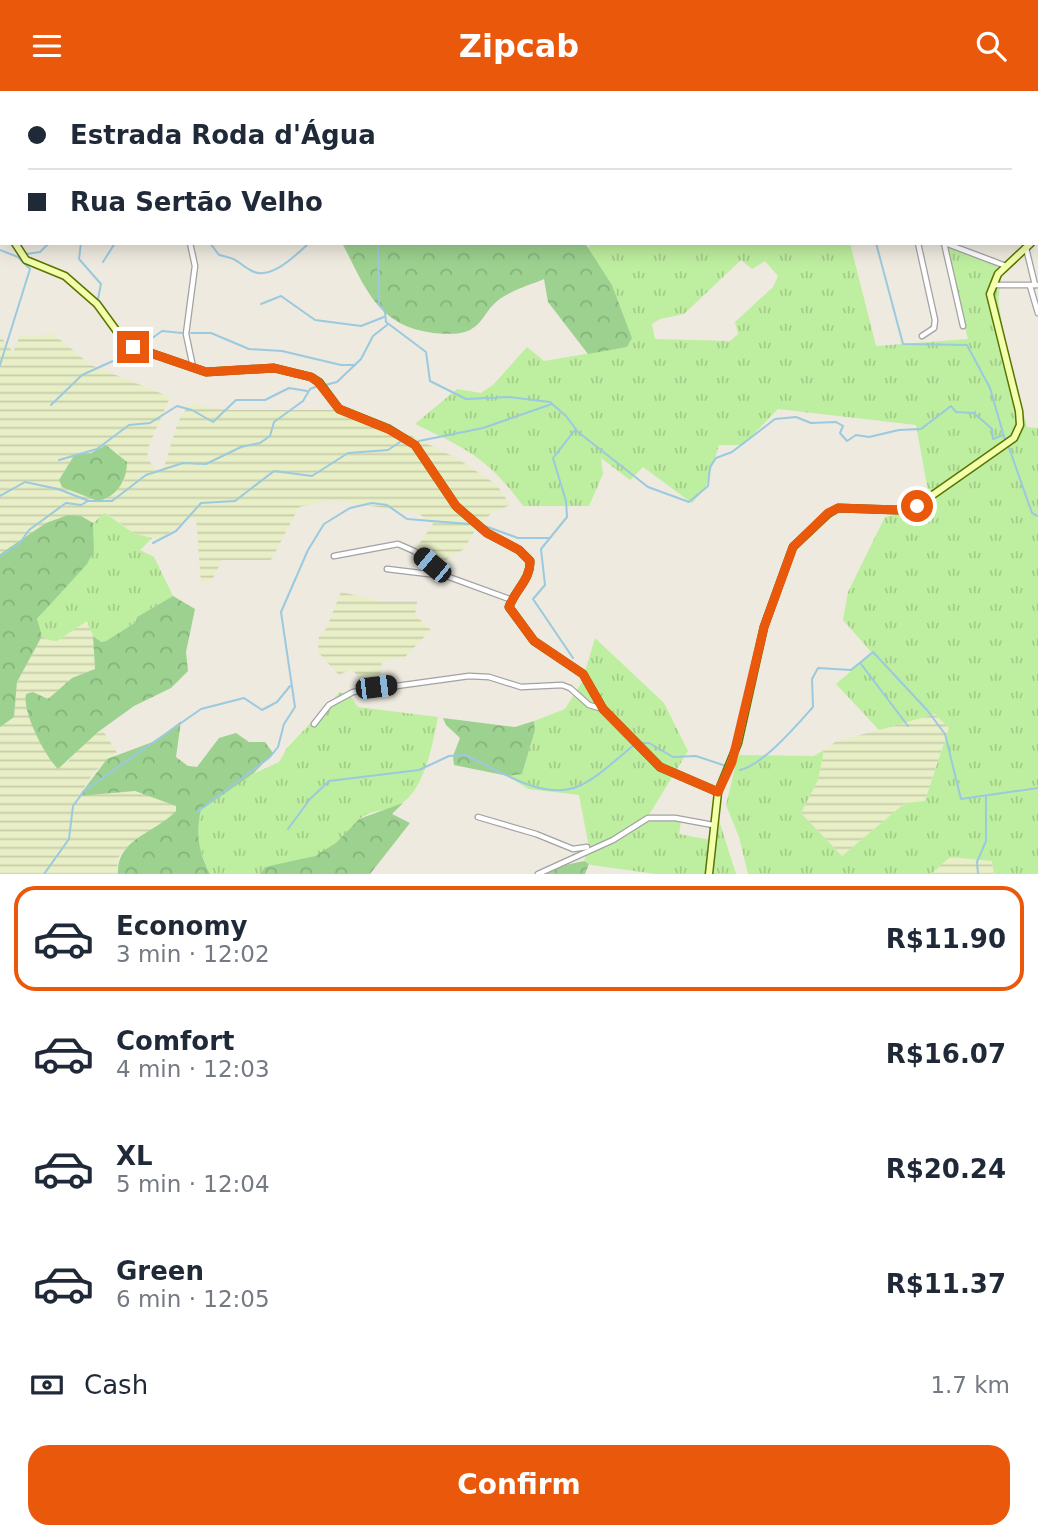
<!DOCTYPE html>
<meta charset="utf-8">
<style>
:root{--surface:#fff;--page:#f2f2f3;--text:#1f2937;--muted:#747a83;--line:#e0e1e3;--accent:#ea580c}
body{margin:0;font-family:"DejaVu Sans",sans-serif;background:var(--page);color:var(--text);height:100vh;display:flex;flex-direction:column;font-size:26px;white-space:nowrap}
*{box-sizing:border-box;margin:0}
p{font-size:23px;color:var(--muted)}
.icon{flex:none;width:38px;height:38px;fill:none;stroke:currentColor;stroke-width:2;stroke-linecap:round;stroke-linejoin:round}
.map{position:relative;height:783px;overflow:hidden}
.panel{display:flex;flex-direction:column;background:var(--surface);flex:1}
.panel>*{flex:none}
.top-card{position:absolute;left:0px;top:0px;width:1040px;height:154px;box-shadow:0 4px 18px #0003;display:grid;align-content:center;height:154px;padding:0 28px;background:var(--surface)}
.end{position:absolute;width:32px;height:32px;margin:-16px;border:9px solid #ea580c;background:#fff;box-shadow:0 0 0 4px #fff}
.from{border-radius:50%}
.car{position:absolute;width:21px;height:42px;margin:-21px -10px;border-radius:9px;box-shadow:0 0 5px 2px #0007;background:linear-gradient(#222 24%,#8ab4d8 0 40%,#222 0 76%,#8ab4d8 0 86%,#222 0)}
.top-card b{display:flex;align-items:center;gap:24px;height:66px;font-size:26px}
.top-card b+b{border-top:2px solid var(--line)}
.top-card i{width:18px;height:18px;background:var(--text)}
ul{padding:12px 0 0;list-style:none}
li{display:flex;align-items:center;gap:21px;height:105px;margin:0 14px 10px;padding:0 14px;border:4px solid transparent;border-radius:21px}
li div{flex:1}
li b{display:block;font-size:26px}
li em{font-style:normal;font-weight:600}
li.current{border-color:var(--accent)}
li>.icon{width:63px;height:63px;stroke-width:1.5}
.pay{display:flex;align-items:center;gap:18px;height:77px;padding:0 28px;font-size:26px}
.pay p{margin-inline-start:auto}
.button{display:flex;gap:14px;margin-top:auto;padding:14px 28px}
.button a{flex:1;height:80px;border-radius:21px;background:var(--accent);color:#fff;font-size:28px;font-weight:600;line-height:80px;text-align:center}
header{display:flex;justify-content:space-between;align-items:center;height:91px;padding:0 28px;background:var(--accent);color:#fff;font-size:32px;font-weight:600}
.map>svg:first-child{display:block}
.farmland{fill:url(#farmland-rules);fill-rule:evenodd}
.grass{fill:url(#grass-tufts);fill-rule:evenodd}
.forest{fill:url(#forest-crowns)}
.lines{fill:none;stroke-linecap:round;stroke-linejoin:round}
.stream{stroke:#9ac9e0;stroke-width:2}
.street-casing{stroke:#a2a2a2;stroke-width:7}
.secondary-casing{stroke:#5b7300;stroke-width:9}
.street{stroke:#fff;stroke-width:4.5}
.secondary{stroke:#f2ffab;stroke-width:6}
.route{stroke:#ea580c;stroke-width:9}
</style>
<header><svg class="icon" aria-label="menu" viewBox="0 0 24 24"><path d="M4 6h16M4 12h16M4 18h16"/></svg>Zipcab<svg class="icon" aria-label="search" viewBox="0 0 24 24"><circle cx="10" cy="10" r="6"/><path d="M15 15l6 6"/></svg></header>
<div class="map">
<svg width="1038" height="783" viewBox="0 0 1038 783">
<defs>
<pattern id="farmland-rules" width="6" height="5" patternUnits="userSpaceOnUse" patternTransform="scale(1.75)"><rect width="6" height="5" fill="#e8efc7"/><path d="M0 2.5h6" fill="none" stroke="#c6ccaa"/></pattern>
<pattern id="grass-tufts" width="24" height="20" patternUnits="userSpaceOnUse" patternTransform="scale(1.75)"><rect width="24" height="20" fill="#beee9f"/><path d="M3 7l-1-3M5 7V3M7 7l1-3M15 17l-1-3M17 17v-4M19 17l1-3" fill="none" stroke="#a3cc88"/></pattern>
<pattern id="forest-crowns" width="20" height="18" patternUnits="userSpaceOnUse" patternTransform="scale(1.75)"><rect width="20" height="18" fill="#9cd18f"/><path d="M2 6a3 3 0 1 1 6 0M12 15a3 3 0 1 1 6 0" fill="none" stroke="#86b37b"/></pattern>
</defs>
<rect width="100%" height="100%" fill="#eeeadf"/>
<g class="farmland">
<path d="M53 243 91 274 170 306 147 359 148 369 156 378 163 379 178 331 189 313 229 319H343L398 338 458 368 497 394 510 414 492 422 478 434 464 458 434 476 416 457 433 433 418 422 330 409 299 416 271 469H222L211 491H201L196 426 177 435 161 449 133 442 106 422 93 432 81 425 46 432 0 463V245L13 261 20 245ZM109 357 119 362 124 391 106 408 59 389 75 363Z"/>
<polygon points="341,501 380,510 417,510 415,524 431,539 405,566 382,570 379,593 369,596 351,578 339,584 318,561 319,544 326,538"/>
<polygon points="87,530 93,545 95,578 72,587 48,608 38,603 25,609 34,639 54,674 67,672 81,655 102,638 117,662 94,681 79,704 135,700 169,710 176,715 176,720 160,735 125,758 117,768 118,783 0,783 0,636 14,626 17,591 42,545 57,550"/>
<polygon points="935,623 949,637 925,710 905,712 842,765 801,722 818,689 824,659 835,651"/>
<polygon points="949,766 992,770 994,783 931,783"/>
</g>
<g class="grass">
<path d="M591 152H850L876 255 968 248 943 155C959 159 987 163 998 177 1004 184 997 204 999 214 1005 255 1017 296 1027 336L1038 337V783H994L992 770 950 766 931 783H748L739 746 726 714 738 664 814 665 824 659 818 689 801 722 842 765 905 712 925 710 949 637 935 623 879 639 836 593 872 562 843 529 848 501 885 426 931 416 916 334 778 318 743 354H719L705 398 692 412 643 376 630 389 601 367 603 383 589 415H523C489 368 466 357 415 333L457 298 481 302 493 294 527 256 544 270 627 256 632 247 612 194 588 157ZM741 169 752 178 765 170 778 185 773 196 735 231 738 243 730 250 655 248 652 233 660 228 684 223Z"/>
<path d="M105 422 133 442 152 447 140 459 154 466 173 505 137 526 136 531 106 550 101 551 93 545 87 530 57 550C42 549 40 543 37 529L94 459 93 432Z"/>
<polygon points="595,547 664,612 688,660 644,732 658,728 681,730 679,743 711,749 717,723 736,783 656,783 591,774 584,770 589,756 579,704 528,698 508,685 522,683 535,639 534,630 565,618 582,591"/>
<path d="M340 601 350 604 358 616 438 626C433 652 424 703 397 715 384 720 369 719 358 729 350 736 344 746 336 753 317 769 289 771 265 776L260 783H210L198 754 197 735 201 719 238 690 279 671 287 657Z"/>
</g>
<g class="forest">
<path d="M342 152H585L612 194 632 247 627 256 588 263 548 211 544 188C528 195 504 201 492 215 484 224 481 233 470 239 461 244 443 243 433 242 376 234 366 197 342 152Z"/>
<path d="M106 354 127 371C127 389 117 406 98 410L62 396 59 389 75 363 91 362Z"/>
<polygon points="68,424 81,425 93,432 94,459 87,473 37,528 42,545 17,591 14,626 0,636 0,463 46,432"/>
<path d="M173 505 195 518 186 561 188 580 171 597 134 615 98 641 58 678C45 665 22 621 26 603L33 601 48 608 72 587 95 578 93 545 101 551 106 550 136 531 137 526Z"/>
<polygon points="443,627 515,636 534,630 535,639 522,683 508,685 454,674 453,665 460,647 446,634"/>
<path d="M181 630 176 666 188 675 197 676 219 647 236 642 249 651H265L273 662 254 682 201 719C195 743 199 761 210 783H118C116 748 155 742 176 720V715L135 700 79 705 107 668 158 649Z"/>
<polygon points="403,712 392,723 410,732 370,783 260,783 265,776 315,765 336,752 359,728"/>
<polygon points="584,770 589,773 585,783 544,783 556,776"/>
</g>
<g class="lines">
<g class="stream">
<polyline points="212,0 213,2"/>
<polyline points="270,0 270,2"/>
<polyline points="550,0 550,2"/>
<polyline points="616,0 617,2"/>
<polyline points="802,0 805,2"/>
<polyline points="138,2 139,0"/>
<polyline points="822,2 822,0"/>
<polyline points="0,72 2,73"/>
<polyline points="81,152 79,168 101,193 98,208"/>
<path d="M210 152 219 164C242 169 235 171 252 180 271 190 297 163 309 152"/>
<polyline points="378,152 379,213 385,221 386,231 426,261 430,290 466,308 509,306 550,311 566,325 578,341 648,396 689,411 708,395 710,376 716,367 732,361 775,328 796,326 811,332 836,331 843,335 840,342 847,350 856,344 869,346 899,339 921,338 951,315 956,321 974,322 992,338 993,348 1003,344"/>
<polyline points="876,152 903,253 967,254 990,297 1005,349"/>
<polyline points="0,159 18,166 30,178 0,274"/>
<polyline points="26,163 40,161 49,152"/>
<polyline points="103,171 115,152"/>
<polyline points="261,213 281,205 315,229 361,235 384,226"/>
<polyline points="191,242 211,242 249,258 282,260 341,274 355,274"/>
<polyline points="144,253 162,240 182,242"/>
<polyline points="325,294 337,291 361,268 373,245 387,234"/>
<polyline points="51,314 82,284 135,260"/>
<polyline points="419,350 483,337 552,313"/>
<polyline points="1008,354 1032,422 1038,425"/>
<polyline points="59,369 97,358 129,334 150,332 177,315 192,319 213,331 236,309 265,309 289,297 307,300"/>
<polyline points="0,405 25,391 58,398 89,410 112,410 146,384 183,372 206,373 241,356 260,352 270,345 274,331 303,310 310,298 318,295"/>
<polyline points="482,434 518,447 549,447"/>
<polyline points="153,452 176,440 201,412 235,410 274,380 312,385 348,362 388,359 400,351"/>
<polyline points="0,465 19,453 29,439 66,412 81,414 88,410"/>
<polyline points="573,567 533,508 545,494 541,458 567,426 566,410 553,367 575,339"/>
<polyline points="861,573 908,635"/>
<polyline points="640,652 649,652 673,666 696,665 726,675"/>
<path d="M740 679C763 674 797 634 813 616L812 588 818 577 851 579 873 561 927 619 945 643 961 708 1038 697"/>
<polyline points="197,721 270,666 278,656 284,633 295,616 281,521 308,459 324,433 350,417 372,412 387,414 407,428 469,433"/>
<path d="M288 738 310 708 329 690 419 679 449 665 465 664C498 678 542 711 579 695 599 686 616 668 633 655"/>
<polyline points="44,783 69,748 73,715 84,700 201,618 244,607 262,619 277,611 290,595"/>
<polyline points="978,783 977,771 986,750 986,706"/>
</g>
<defs>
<g id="street">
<polyline points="453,0 456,2"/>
<polyline points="983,0 984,2"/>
<polyline points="1038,0 1038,1"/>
<polyline points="438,2 444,0"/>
<polyline points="943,2 945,0"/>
<polyline points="1021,2 1024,0"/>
<polyline points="190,152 195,175 186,243 193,276"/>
<polyline points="918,152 935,229 934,237 922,245"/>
<polyline points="944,152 963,235"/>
<polyline points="945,152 1006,175"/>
<polyline points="1026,157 1035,194"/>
<polyline points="993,194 1038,194"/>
<polyline points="1030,195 1038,222"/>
<polyline points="334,465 398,453 414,460 449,486 512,509"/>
<polyline points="387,478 445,485"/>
<polyline points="314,633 329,614 353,601 469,585 489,586 521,596 562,594 570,597 589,614 603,618"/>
<polyline points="478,726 536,743 573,758 587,756"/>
<polyline points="538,783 613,749 648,727 675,727 713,734"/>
</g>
<g id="secondary">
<polyline points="0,129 2,131"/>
<path d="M15 152 26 169 65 185 97 213 121 246 133 256 206 281 274 277 311 286 319 291 339 318 389 338 415 354 456 415 487 442 519 459 530 470C531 488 515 499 509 516L534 550 583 583 603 618 660 676 718 701"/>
<polyline points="709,783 718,701 738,652 764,536 793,456 828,423 838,417 897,419 917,415 1014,347 1020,334 1019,320 990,203 998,183 1031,152"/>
</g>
</defs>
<use href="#street" class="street-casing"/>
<use href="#secondary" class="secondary-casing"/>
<use href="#street" class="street"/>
<use href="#secondary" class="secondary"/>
</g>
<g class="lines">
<path class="route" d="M133 256 206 281 274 277 311 286 318 291 339 318 388 338 415 354 456 415 487 442 519 459 530 470C531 488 515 499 509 516L534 550 583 583 603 618 660 676 718 701 732 671 764 536 793 456 828 422 838 417 897 419 917 415"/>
</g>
</svg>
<i class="end from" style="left:917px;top:415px"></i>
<i class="end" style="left:133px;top:256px"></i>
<i class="car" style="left:432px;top:474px;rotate:310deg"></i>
<i class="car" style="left:376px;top:596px;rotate:83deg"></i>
<div class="top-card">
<b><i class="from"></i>Estrada Roda d'Água</b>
<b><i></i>Rua Sertão Velho</b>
</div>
</div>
<section class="panel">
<ul>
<li class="current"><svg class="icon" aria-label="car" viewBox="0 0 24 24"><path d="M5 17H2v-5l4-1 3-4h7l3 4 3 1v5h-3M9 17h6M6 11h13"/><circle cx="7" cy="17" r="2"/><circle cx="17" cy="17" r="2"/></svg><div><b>Economy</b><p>3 min · 12:02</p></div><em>R$11.90</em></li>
<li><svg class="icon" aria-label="car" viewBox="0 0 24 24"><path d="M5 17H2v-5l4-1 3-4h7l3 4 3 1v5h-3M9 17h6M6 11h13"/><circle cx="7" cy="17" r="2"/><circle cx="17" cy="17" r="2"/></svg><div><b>Comfort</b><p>4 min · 12:03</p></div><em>R$16.07</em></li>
<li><svg class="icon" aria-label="car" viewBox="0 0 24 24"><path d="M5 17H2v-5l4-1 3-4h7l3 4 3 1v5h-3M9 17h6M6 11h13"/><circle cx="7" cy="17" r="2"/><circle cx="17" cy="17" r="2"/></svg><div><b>XL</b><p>5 min · 12:04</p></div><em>R$20.24</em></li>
<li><svg class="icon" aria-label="car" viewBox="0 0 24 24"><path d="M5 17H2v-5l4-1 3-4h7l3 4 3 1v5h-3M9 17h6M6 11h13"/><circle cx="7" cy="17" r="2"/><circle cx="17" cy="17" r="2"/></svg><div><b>Green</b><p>6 min · 12:05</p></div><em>R$11.37</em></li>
</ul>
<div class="pay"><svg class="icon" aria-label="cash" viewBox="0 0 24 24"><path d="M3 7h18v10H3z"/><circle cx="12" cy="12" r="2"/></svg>Cash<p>1.7 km</p></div>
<div class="button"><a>Confirm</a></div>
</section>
